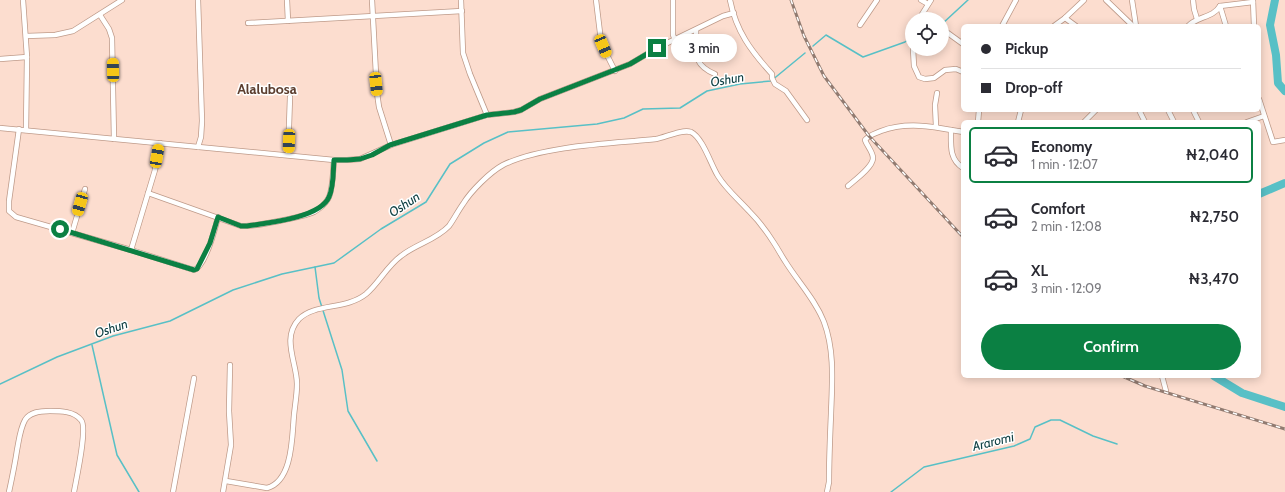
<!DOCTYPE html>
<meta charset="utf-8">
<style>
:root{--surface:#fff;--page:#f2f2f3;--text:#2b2b33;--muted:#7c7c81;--line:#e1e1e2;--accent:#0b8043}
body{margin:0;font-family:Cabin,sans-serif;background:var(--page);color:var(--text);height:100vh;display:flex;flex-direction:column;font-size:15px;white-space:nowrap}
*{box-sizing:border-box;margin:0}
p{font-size:13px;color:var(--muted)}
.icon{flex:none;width:22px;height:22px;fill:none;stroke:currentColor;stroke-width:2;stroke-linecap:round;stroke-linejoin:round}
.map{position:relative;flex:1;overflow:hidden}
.side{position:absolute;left:961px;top:120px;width:300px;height:258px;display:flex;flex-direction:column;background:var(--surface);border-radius:6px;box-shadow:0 2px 10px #0003}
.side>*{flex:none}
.banner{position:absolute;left:961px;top:24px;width:300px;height:88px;border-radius:6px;box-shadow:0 2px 10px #0003;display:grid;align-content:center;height:88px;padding:0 20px;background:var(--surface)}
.controls{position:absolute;left:905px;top:12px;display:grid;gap:8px}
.controls a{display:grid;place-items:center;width:44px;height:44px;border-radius:50%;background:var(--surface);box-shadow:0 2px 10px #0003;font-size:20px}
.end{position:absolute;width:18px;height:18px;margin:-9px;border:5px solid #0b8043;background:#fff;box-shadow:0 0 0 2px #fff}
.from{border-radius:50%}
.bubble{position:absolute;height:28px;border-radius:14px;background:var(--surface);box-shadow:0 2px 10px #0003;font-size:13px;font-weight:600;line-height:28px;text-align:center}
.car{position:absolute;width:12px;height:24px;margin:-12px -6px;border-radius:5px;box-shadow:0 0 3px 1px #0007;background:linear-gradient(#f5c518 24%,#345 0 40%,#f5c518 0 76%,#345 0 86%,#f5c518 0)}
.banner b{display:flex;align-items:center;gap:14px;height:38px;font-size:15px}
.banner b+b{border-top:1px solid var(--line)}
.banner i{width:10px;height:10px;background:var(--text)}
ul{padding:7px 0 0;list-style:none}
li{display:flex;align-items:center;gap:12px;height:56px;margin:0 8px 6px;padding:0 12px;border:2px solid transparent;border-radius:6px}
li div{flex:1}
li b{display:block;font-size:15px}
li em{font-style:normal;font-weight:600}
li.on{border-color:var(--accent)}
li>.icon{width:36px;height:36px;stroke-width:1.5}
.action{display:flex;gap:8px;margin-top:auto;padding:8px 20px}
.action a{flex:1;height:46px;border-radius:24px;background:var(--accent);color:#fff;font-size:16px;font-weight:600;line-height:46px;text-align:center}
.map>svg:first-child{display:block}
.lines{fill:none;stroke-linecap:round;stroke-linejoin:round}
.stream{stroke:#58c0c6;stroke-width:1.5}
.river{stroke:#58c0c6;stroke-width:8}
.minor-casing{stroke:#be9a89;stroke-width:6}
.minor{stroke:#fff;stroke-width:4.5}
.rail-casing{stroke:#917b71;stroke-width:3}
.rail{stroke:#fff;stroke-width:1.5;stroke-dasharray:4.5;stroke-linecap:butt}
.route{stroke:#0b8043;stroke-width:5}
.labels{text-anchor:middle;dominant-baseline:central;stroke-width:3;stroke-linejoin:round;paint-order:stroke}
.water-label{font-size:13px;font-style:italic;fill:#134346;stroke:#fff}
.quarter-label{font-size:14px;font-weight:bold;fill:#5c3e2f;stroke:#fff}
</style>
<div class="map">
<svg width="1285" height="492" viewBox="0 0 1285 492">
<rect width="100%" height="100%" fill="#fcddcf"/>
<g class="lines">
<g class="stream">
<polyline points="942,24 968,0"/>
<polyline points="813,46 826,35 863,57 905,42 912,37"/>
<polyline points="315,267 319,298 342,370 348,411 377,461"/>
<polyline points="92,345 117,455 139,492"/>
<polyline points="0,384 57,357 113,336 170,321 233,290 282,274 334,263 381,229 426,202 450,164 484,143 508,132 597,124 624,118 643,109 680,108 707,91 740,84 771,81 805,53"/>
<polyline points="891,492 924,467 1014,446 1030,439 1035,427 1051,420 1060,420 1093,436 1117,444"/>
</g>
<g class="river">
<polyline points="1275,0 1270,25 1276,55 1278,83 1285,91"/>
<polyline points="1259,194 1285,183"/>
<polyline points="1214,376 1242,393 1285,407"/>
</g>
<defs>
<g id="minor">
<polyline points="23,0 27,57 26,130"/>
<polyline points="198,0 202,121 201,137 198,147"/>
<polyline points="287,0 288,21"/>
<polyline points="372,0 377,93 379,107 391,145"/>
<polyline points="461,0 463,53 470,74 487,115"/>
<polyline points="596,0 601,41 607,55 615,71"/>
<polyline points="673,0 673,35 675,40"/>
<path d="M730 0C736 31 751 51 772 74V78L775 84 786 91 807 120"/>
<polyline points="921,0 928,4"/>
<polyline points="1106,0 1133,26"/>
<polyline points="1132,0 1136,26"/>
<polyline points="1193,0 1194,9 1197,19"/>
<polyline points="1253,0 1254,26"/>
<polyline points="1220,6 1226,26"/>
<polyline points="100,15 109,29 112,38 114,139"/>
<polyline points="1065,18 1076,26"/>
<polyline points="919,19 931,0"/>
<polyline points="248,23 462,11"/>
<polyline points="860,25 877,0"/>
<polyline points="1002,26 1016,0"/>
<polyline points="1054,26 1065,18 1084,0"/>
<path d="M1188 26C1198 16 1213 18 1220 6L1253 2"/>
<path d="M696 30C697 51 691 64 715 74"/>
<polyline points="945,31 963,44"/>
<polyline points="26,36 55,35 73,31 122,0"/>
<polyline points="913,49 914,66 919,77 925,79 934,78 945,70 956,69 963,72"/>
<polyline points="0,59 27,57"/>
<polyline points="1259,99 1273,142 1285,140"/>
<polyline points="1139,110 1145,122"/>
<polyline points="1168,110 1174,122"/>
<polyline points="1193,110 1199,122"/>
<polyline points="978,122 979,110"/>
<polyline points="1018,122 1021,110"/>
<polyline points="1084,122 1096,110"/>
<polyline points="1247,122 1264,116"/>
<polyline points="936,126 935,105 937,93"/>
<polyline points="0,128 334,160 347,160 360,159 391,145 487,115 514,112 521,110 540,99 630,64 657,48 723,16 734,13"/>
<path d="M19 129 9 201V211L16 217 131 250 194 270C205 267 215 229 218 217"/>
<path d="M951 130C951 145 949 159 963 168"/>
<polyline points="288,155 290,97"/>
<path d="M848 186C855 180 873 167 873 158 873 152 867 146 865 140 869 135 874 134 881 131 908 121 935 127 963 132"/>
<path d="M148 193 241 226C253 227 303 217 314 212 319 209 325 204 328 199 333 191 333 170 334 160"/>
<polyline points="72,233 85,189"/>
<polyline points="131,250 155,170 160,143"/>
<polyline points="1162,376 1166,391"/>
<path d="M226 481 267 488C293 481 292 436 294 415 295 405 297 394 297 384 297 363 281 338 299 319 315 303 346 310 366 294 379 283 387 266 401 256 416 244 436 240 449 226 454 219 458 211 463 204 471 191 490 172 503 165 537 148 598 144 635 141 642 140 649 140 656 139 666 137 682 129 691 132 703 138 711 165 718 176 726 189 738 199 749 211 758 220 767 232 774 243 778 249 781 255 785 261 798 282 815 299 824 322 835 351 832 384 831 414 830 437 829 459 829 482L827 492"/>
<path d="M9 492C12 478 15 464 17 450 19 440 20 429 25 420 30 412 40 411 50 411 60 411 74 411 81 420 88 427 76 480 74 492"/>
<polyline points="173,492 194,378"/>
<polyline points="223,492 231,445 229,411 230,365"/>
</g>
</defs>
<use href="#minor" class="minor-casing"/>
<use href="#minor" class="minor"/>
<defs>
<g id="rail">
<polyline points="791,0 804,36 824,76 869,136 963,237"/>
<polyline points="1122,376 1145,386 1285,429"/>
</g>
</defs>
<use href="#rail" class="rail-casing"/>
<use href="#rail" class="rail"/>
</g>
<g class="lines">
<path class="route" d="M60 229 194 270 197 269 210 243 218 217 241 226H247C267 223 320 218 329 197 334 186 333 171 334 160H347L360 159 372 155 390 145 487 115 514 112 521 110 540 99 630 64 657 48"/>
</g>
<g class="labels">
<g class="water-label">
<text transform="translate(727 79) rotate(-10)">Oshun</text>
<text transform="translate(404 204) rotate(-33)">Oshun</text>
<text transform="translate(111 328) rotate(-18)">Oshun</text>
<text transform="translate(993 441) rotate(-14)">Araromi</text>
</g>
<g class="quarter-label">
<text x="267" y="89">Alalubosa</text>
</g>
</g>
</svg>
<div class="controls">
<a><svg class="icon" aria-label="locate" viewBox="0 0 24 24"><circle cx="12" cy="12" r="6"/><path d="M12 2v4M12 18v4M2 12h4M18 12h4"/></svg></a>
</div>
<i class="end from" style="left:60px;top:229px"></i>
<i class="end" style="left:657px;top:48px"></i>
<div class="bubble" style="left:671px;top:34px;width:66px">3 min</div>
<i class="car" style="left:603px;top:46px;rotate:157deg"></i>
<i class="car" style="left:113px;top:70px;rotate:359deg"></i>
<i class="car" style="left:376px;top:84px;rotate:174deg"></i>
<i class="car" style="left:289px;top:141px;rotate:182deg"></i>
<i class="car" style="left:157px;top:156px;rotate:10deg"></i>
<i class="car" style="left:80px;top:204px;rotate:196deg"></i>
<div class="banner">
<b><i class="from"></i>Pickup</b>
<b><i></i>Drop-off</b>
</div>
<section class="side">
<ul>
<li class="on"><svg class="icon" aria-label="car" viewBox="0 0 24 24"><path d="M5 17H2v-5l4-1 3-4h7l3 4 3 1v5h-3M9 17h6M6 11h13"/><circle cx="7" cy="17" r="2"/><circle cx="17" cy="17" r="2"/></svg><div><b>Economy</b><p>1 min · 12:07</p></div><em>₦2,040</em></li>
<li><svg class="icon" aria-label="car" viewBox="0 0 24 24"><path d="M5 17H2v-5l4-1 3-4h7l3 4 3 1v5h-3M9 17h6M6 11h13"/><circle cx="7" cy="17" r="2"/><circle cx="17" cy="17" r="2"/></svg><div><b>Comfort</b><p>2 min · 12:08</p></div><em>₦2,750</em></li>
<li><svg class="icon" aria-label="car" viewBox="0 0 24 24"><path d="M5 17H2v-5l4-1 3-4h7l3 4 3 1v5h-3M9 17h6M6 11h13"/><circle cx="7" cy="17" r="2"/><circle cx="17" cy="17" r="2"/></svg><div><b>XL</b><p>3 min · 12:09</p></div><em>₦3,470</em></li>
</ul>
<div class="action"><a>Confirm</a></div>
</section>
</div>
